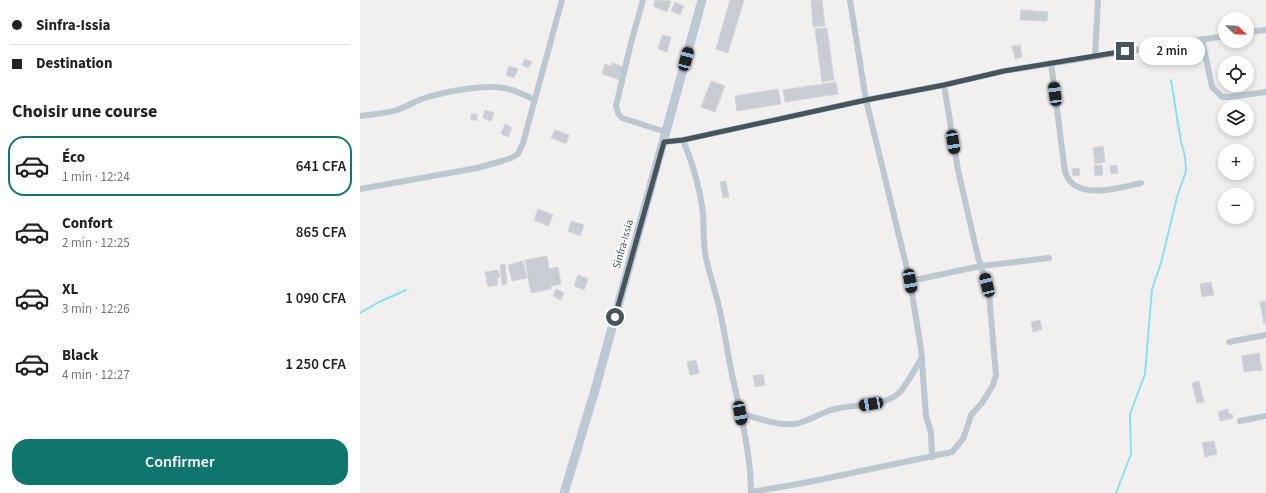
<!DOCTYPE html>
<html lang="fr">
<meta charset="utf-8">
<style>
:root{--surface:#fff;--page:#f2f2f2;--text:#222;--muted:#767676;--line:#e0e0e0;--accent:#0f766e}
body{margin:0;font-family:"Source Sans 3",sans-serif;background:var(--page);color:var(--text);height:100vh;display:flex;flex-direction:column;font-size:15px;white-space:nowrap}
*{box-sizing:border-box;margin:0}
p{font-size:13px;color:var(--muted)}
.icon{flex:none;width:22px;height:22px;fill:none;stroke:currentColor;stroke-width:2;stroke-linecap:round;stroke-linejoin:round}
.map{position:relative;flex:1;overflow:hidden}
.side{display:flex;flex-direction:column;background:var(--surface);width:360px}
.side>*{flex:none}
.top-card{display:grid;align-content:center;height:88px;padding:0 12px;background:var(--surface)}
.needle{width:26px;rotate:113deg}
.fabs{position:absolute;left:858px;top:12px;display:grid;gap:8px}
.fabs a{display:grid;place-items:center;width:36px;height:36px;border-radius:50%;background:var(--surface);box-shadow:0 2px 6px #0003;font-size:20px}
.end{position:absolute;width:18px;height:18px;margin:-9px;border:5px solid #46545e;background:#fff;box-shadow:0 0 0 2px #fff}
.from{border-radius:50%}
.bubble{position:absolute;height:28px;border-radius:14px;background:var(--surface);box-shadow:0 2px 6px #0003;font-size:13px;font-weight:600;line-height:28px;text-align:center}
.car{position:absolute;width:12px;height:24px;margin:-12px -6px;border-radius:5px;box-shadow:0 0 3px 1px #0007;background:linear-gradient(#222 24%,#8ab4d8 0 40%,#222 0 76%,#8ab4d8 0 86%,#222 0)}
.top-card b{display:flex;align-items:center;gap:14px;height:38px;font-size:15px}
.top-card b+b{border-top:1px solid var(--line)}
.top-card i{width:10px;height:10px;background:var(--text)}
ul{padding:0;list-style:none}
li{display:flex;align-items:center;gap:12px;height:60px;margin:0 8px 6px;padding:0 4px;border:2px solid transparent;border-radius:16px}
li div{flex:1}
li b{display:block;font-size:15px}
li em{font-style:normal;font-weight:600}
li.selected{border-color:var(--accent)}
li>.icon{width:36px;height:36px;stroke-width:1.5}
h2{padding:0 12px;font-size:18px;line-height:48px}
.button{display:flex;gap:8px;margin-top:auto;padding:8px 12px}
.button a{flex:1;height:46px;border-radius:16px;background:var(--accent);color:#fff;font-size:16px;font-weight:600;line-height:46px;text-align:center}
main{display:flex;flex:1;min-height:0}
.map>svg:first-child{display:block}
.lines{fill:none;stroke-linecap:round;stroke-linejoin:round}
.stream{stroke:#85e3f1;stroke-width:2}
.building{fill:#c9ccd2;stroke:#d3d6db}
.minor{stroke:#bcc8cf;stroke-width:6}
.secondary{stroke:#bbc9d4;stroke-width:9}
.route{stroke:#46545e;stroke-width:5}
.labels{text-anchor:middle;dominant-baseline:central;stroke-width:3;stroke-linejoin:round;paint-order:stroke}
.street-label{font-size:11px;fill:#46545e;stroke:#fff}
</style>
<main>
<section class="side">
<div class="top-card">
<b><i class="from"></i>Sinfra-Issia</b>
<b><i></i>Destination</b>
</div>
<h2>Choisir une course</h2>
<ul>
<li class="selected"><svg class="icon" aria-label="car" viewBox="0 0 24 24"><path d="M5 17H2v-5l4-1 3-4h7l3 4 3 1v5h-3M9 17h6M6 11h13"/><circle cx="7" cy="17" r="2"/><circle cx="17" cy="17" r="2"/></svg><div><b>Éco</b><p>1 min · 12:24</p></div><em>641 CFA</em></li>
<li><svg class="icon" aria-label="car" viewBox="0 0 24 24"><path d="M5 17H2v-5l4-1 3-4h7l3 4 3 1v5h-3M9 17h6M6 11h13"/><circle cx="7" cy="17" r="2"/><circle cx="17" cy="17" r="2"/></svg><div><b>Confort</b><p>2 min · 12:25</p></div><em>865 CFA</em></li>
<li><svg class="icon" aria-label="car" viewBox="0 0 24 24"><path d="M5 17H2v-5l4-1 3-4h7l3 4 3 1v5h-3M9 17h6M6 11h13"/><circle cx="7" cy="17" r="2"/><circle cx="17" cy="17" r="2"/></svg><div><b>XL</b><p>3 min · 12:26</p></div><em>1 090 CFA</em></li>
<li><svg class="icon" aria-label="car" viewBox="0 0 24 24"><path d="M5 17H2v-5l4-1 3-4h7l3 4 3 1v5h-3M9 17h6M6 11h13"/><circle cx="7" cy="17" r="2"/><circle cx="17" cy="17" r="2"/></svg><div><b>Black</b><p>4 min · 12:27</p></div><em>1 250 CFA</em></li>
</ul>
<div class="button"><a>Confirmer</a></div>
</section>
<div class="map">
<svg width="906" height="493" viewBox="0 0 906 493">
<rect width="100%" height="100%" fill="#f2efef"/>
<g class="lines">
<g class="stream">
<polyline points="0,313 19,302 46,290"/>
<polyline points="756,493 771,454 770,414 785,374 792,289 801,263 817,197 826,171 825,156 821,142 811,80"/>
</g>
</g>
<g class="building">
<polygon points="295,0 311,1 307,12 293,6"/>
<polygon points="370,0 384,0 368,53 356,49"/>
<polygon points="451,0 462,0 465,26 453,27"/>
<polygon points="315,2 324,6 320,15 311,11"/>
<polygon points="661,10 688,12 687,21 660,20"/>
<polygon points="467,28 474,80 462,82 455,29"/>
<polygon points="302,35 311,37 307,52 298,49"/>
<polygon points="660,45 662,57 655,59 652,46"/>
<polygon points="165,59 172,62 168,68 162,65"/>
<polygon points="252,63 264,67 260,80 242,74 245,64 251,66"/>
<polygon points="149,66 158,69 154,78 146,75"/>
<polygon points="351,81 365,86 355,112 341,107"/>
<polygon points="476,82 478,94 425,102 423,90"/>
<polygon points="418,89 421,104 377,111 375,96"/>
<polygon points="887,104 891,126 887,127 887,107 877,106"/>
<polygon points="125,110 134,113 131,121 123,118"/>
<rect x="111" y="114" width="6" height="6"/>
<polygon points="145,124 152,128 148,137 141,134"/>
<polygon points="195,130 209,135 206,144 191,138"/>
<polygon points="743,146 745,162 735,164 733,148"/>
<polygon points="742,165 743,175 735,176 734,166"/>
<polygon points="757,165 758,173 751,174 750,166"/>
<polygon points="719,168 720,175 713,176 712,169"/>
<polygon points="366,181 369,197 363,198 360,182"/>
<polygon points="178,209 193,215 188,226 174,220"/>
<polygon points="211,221 224,225 220,236 208,231"/>
<polygon points="187,256 189,269 198,267 201,284 191,286 191,289 171,293 165,260"/>
<polygon points="163,261 167,278 152,281 148,265"/>
<polygon points="145,264 147,284 142,285 140,265"/>
<polygon points="138,270 140,277 137,278 138,285 128,287 125,272"/>
<polygon points="218,275 228,279 224,290 214,286"/>
<polygon points="851,282 854,295 842,297 840,284"/>
<polygon points="196,289 204,293 201,300 193,296"/>
<polygon points="906,301 906,323 904,324 900,302"/>
<polygon points="680,320 682,329 673,332 671,322"/>
<polygon points="899,353 902,370 884,372 882,356"/>
<polygon points="336,360 339,373 330,375 327,362"/>
<polygon points="403,374 405,385 395,387 393,376"/>
<polygon points="839,381 844,402 837,403 832,383"/>
<polygon points="868,409 869,414 872,414 873,418 860,421 858,412"/>
<polygon points="854,441 857,454 845,457 842,443"/>
</g>
<g class="lines">
<g class="minor">
<polyline points="283,0 271,43 256,106 258,113 262,118 306,132"/>
<polyline points="490,0 506,100 550,281 561,349 566,416 571,432 572,457"/>
<polyline points="887,32 906,30"/>
<polyline points="842,39 852,87 862,97 870,97 906,92"/>
<polyline points="735,56 738,0"/>
<path d="M691 63 705 172C707 177 710 183 716 186 733 196 763 187 781 183"/>
<path d="M0 116C12 114 25 114 37 110 46 107 55 101 65 98 83 92 125 84 144 88 155 90 165 95 175 100"/>
<path d="M323 140C333 164 340 187 343 213 344 228 343 243 346 258 350 276 356 293 360 311 365 334 368 357 373 379 381 416 391 455 391 493"/>
<polyline points="304,142 323,140 506,100 584,85 644,71 865,36"/>
<polyline points="0,189 117,168 142,161 151,158 158,154 163,143 202,0"/>
<polyline points="550,281 621,266 618,257 598,170 584,85"/>
<polyline points="869,342 906,335"/>
<path d="M381 413C397 418 417 426 434 424 448 422 458 414 471 410 493 403 520 409 539 393 547 385 556 367 562 357"/>
<polyline points="880,421 906,416"/>
<polyline points="391,492 444,483 592,452 603,439 608,425 611,415 622,403 633,385 636,375 629,294 621,266 689,258"/>
</g>
<polyline class="secondary" points="204,493 235,390 342,0"/>
</g>
<g class="lines">
<polyline class="route" points="255,317 304,142 323,140 506,100 584,85 644,71 765,51"/>
</g>
<g class="labels">
<g class="street-label">
<text transform="translate(263 244) rotate(-74)">Sinfra-Issia</text>
</g>
</g>
</svg>
<div class="fabs">
<a><svg class="needle" viewBox="-14 -14 28 28"><path d="M0-13l5 13h-10z" fill="#e53935"/><path d="M0 13l5-13h-10z" fill="#767676"/></svg></a>
<a><svg class="icon" aria-label="locate" viewBox="0 0 24 24"><circle cx="12" cy="12" r="6"/><path d="M12 2v4M12 18v4M2 12h4M18 12h4"/></svg></a>
<a><svg class="icon" aria-label="layers" viewBox="0 0 24 24"><path d="M12 4l9 5-9 5-9-5zM3 14l9 5 9-5"/></svg></a>
<a>+</a>
<a>−</a>
</div>
<i class="end from" style="left:255px;top:317px"></i>
<i class="end" style="left:765px;top:51px"></i>
<div class="bubble" style="left:779px;top:37px;width:66px">2 min</div>
<i class="car" style="left:326px;top:59px;rotate:15deg"></i>
<i class="car" style="left:695px;top:94px;rotate:353deg"></i>
<i class="car" style="left:593px;top:142px;rotate:171deg"></i>
<i class="car" style="left:550px;top:281px;rotate:170deg"></i>
<i class="car" style="left:627px;top:285px;rotate:346deg"></i>
<i class="car" style="left:511px;top:404px;rotate:261deg"></i>
<i class="car" style="left:380px;top:413px;rotate:170deg"></i>
</div>
</main>
